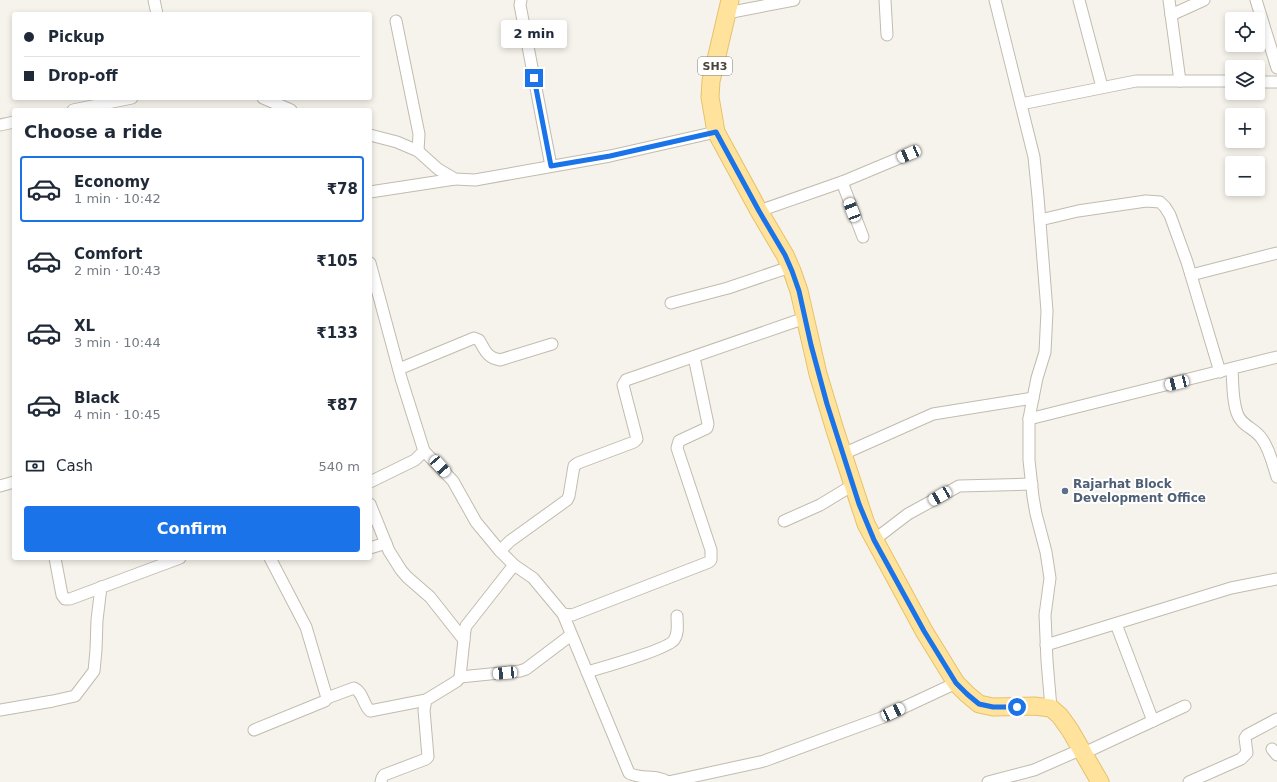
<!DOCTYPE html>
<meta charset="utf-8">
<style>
:root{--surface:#fff;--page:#f2f2f3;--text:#1f2937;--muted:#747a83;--line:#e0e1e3;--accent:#1a73e8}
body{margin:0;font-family:"DejaVu Sans",sans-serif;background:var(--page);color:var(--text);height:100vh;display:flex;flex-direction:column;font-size:15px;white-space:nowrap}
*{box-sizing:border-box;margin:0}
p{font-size:13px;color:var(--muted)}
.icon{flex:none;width:22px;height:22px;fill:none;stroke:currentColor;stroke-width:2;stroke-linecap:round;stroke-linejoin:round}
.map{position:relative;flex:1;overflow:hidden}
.sheet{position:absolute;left:12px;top:108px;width:360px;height:452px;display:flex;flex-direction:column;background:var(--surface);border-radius:4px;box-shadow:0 2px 6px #0003}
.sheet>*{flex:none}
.top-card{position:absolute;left:12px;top:12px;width:360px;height:88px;border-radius:4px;box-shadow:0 2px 6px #0003;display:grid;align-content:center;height:88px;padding:0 12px;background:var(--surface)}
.fabs{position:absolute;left:1225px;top:12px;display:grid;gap:8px}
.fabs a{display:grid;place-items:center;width:40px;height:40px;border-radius:4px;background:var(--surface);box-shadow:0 2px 6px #0003;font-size:20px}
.end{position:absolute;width:18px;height:18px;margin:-9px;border:5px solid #1a73e8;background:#fff;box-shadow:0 0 0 2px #fff}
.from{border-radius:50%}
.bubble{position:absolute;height:28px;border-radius:4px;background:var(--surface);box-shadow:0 2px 6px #0003;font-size:13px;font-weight:600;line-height:28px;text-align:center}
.car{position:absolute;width:12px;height:24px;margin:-12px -6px;border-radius:5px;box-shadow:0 0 3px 1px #0007;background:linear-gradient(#fff 24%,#345 0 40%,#fff 0 76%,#345 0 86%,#fff 0)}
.top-card b{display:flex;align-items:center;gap:14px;height:38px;font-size:15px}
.top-card b+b{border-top:1px solid var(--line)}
.top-card i{width:10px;height:10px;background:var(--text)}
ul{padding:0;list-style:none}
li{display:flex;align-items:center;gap:12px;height:66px;margin:0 8px 6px;padding:0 4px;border:2px solid transparent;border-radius:4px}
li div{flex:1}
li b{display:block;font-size:15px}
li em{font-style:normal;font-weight:600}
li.on{border-color:var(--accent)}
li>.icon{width:36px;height:36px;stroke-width:1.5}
h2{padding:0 12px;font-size:18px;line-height:48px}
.pay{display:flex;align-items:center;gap:10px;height:44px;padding:0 12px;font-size:15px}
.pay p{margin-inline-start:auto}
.button{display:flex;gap:8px;margin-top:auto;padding:8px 12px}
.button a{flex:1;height:46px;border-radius:4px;background:var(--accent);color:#fff;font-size:16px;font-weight:600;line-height:46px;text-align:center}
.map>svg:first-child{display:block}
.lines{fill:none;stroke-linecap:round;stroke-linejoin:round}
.minor-casing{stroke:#c2bbae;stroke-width:13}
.primary-casing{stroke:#e6c16a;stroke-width:19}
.minor{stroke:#fff;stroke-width:11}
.primary{stroke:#ffe39c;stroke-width:17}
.route{stroke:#1a73e8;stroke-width:5}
.service-dot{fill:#5c6f8a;stroke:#fff;stroke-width:1.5}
.labels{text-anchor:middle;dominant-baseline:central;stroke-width:4;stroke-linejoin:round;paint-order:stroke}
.shield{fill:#fff;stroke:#817c74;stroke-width:1}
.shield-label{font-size:11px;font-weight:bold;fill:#4b4439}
.service-label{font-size:12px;font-weight:bold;fill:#4e5e75;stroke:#fff;text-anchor:start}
</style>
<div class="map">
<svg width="1277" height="782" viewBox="0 0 1277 782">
<rect width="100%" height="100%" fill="#f6f3ec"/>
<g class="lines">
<defs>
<g id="minor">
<polyline points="154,0 157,14"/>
<polyline points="521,0 520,5 551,166"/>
<polyline points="885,0 887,35"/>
<polyline points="995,0 1034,157 1038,197 1047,311 1045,352 1037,378 1031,408 1029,419 1029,460 1033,497 1036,514 1046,552 1050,578 1045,615 1047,661 1051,708"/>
<polyline points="1079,0 1102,87"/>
<polyline points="1169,0 1180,81"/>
<polyline points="1256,0 1277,68"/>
<polyline points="727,13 794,0"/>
<polyline points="1171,15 1204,0"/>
<polyline points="396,21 419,134 418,151"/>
<polyline points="1258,82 1277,82"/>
<polyline points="263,98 291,110"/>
<polyline points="1021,104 1136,81 1232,81"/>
<polyline points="73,110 132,98"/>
<polyline points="0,125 14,122"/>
<polyline points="370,135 397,142 418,151 438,169 455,179 475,180 610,156 716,132"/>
<polyline points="842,182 863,237"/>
<polyline points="370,192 455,179"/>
<polyline points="759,211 842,182 909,154"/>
<polyline points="1040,220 1078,211 1146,201 1160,202 1165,207 1170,215 1187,262 1220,372"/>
<polyline points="370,263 401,378 424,451 415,460 370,482"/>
<polyline points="1191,275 1277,253"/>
<polyline points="671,303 728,288 790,267"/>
<path d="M399 369 474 338 479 340C485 350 487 358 500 360L552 344"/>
<path d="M1232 369C1233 383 1232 399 1237 413 1241 426 1255 428 1262 439 1270 450 1273 465 1277 477"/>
<polyline points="1029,419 1277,357"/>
<polyline points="424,451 453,481 476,522 500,551 514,565 533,578 563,614 572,615 709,562 711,560 711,550 677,448 679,441 707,428 708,424 694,357"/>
<polyline points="843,454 933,414 1033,398"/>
<polyline points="0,486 14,482"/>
<polyline points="370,504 389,551 401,570 407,577 430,597 464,640"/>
<polyline points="784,521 820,505 853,485"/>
<polyline points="874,540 908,514 959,486 1032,484"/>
<polyline points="370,548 386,543"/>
<polyline points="500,551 510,541 567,500 569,496 574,466 578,463 634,442 637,439 623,385 626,380 805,318"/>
<polyline points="55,558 62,595 65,599 70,599 180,558"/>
<path d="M563 614 629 773C641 780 656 774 668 782"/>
<polyline points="1116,624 1153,721"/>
<polyline points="1046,645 1231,588 1277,579"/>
<path d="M587 672C601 668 668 649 674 640 679 633 677 624 677 616"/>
<polyline points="460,677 520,671 526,669 571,635"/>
<path d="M327 698 354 688C363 692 363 704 370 711L426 700"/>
<polyline points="0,710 53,701 75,696 94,671 96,650 97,620 101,587"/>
<polyline points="254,730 325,701 327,698 306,627 270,558"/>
<polyline points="1272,749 1277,755"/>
<polyline points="1084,753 1185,706"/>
<polyline points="381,782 382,778 384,775 426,759 428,757 424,710 426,700 457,681 460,677 465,630 466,626 514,565"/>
<polyline points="668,782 764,761 881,718 956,683"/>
<polyline points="988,782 1034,770 1082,749"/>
<polyline points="1189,782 1241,759 1247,753 1245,738 1247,735 1277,719"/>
</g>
<polyline id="primary" points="730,0 711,81 710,97 716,132 759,211 785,255 792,271 799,291 818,374 835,430 866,524 924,631 956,683 967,694 979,704 993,707 1034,706 1051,708 1060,716 1070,730 1100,782"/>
</defs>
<use href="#minor" class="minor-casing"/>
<use href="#primary" class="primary-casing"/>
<use href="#minor" class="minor"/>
<use href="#primary" class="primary"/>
</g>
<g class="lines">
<polyline class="route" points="534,78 551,166 610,156 716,132 759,211 785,255 792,271 799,291 811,345 827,404 859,504 874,540 924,631 956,683 967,694 979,704 993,707 1017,707"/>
</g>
<circle class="service-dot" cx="1065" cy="491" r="4"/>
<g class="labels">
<rect class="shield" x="698" y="57" width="34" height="18" rx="3"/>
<g class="shield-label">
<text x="715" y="66">SH3</text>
</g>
<g class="service-label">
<text x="1073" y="484">Rajarhat Block<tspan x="1073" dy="14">Development Office</tspan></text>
</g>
</g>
</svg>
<div class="fabs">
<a><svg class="icon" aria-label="locate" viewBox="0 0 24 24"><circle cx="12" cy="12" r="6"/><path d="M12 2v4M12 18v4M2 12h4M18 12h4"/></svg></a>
<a><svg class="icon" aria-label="layers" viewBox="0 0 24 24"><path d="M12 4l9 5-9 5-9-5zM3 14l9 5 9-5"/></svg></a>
<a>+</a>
<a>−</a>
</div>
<i class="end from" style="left:1017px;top:707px"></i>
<i class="end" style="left:534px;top:78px"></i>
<div class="bubble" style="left:501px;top:20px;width:66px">2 min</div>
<i class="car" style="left:909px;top:154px;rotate:247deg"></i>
<i class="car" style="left:852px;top:210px;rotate:339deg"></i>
<i class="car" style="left:1177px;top:383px;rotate:256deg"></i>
<i class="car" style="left:440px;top:466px;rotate:138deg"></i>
<i class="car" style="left:940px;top:496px;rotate:240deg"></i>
<i class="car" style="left:505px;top:673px;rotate:265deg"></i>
<i class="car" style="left:893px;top:712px;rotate:65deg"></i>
<div class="top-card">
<b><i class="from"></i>Pickup</b>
<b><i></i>Drop-off</b>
</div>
<section class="sheet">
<h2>Choose a ride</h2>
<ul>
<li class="on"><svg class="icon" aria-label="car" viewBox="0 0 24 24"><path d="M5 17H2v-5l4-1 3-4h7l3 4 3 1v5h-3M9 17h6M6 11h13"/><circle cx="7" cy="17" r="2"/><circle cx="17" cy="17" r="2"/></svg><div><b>Economy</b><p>1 min · 10:42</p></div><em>₹78</em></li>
<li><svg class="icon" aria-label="car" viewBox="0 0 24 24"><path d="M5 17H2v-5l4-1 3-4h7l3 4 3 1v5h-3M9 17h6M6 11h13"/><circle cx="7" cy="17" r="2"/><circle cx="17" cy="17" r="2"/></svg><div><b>Comfort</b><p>2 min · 10:43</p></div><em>₹105</em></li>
<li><svg class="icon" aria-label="car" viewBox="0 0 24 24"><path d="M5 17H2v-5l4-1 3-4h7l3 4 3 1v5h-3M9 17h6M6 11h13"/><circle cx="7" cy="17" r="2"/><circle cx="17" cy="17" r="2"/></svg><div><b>XL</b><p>3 min · 10:44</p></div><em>₹133</em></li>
<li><svg class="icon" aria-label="car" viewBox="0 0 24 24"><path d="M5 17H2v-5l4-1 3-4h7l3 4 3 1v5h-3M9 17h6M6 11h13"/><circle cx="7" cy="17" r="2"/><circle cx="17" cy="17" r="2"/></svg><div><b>Black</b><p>4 min · 10:45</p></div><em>₹87</em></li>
</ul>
<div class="pay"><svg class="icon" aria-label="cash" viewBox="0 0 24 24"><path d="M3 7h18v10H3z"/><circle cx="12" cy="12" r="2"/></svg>Cash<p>540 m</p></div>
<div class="button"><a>Confirm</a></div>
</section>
</div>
